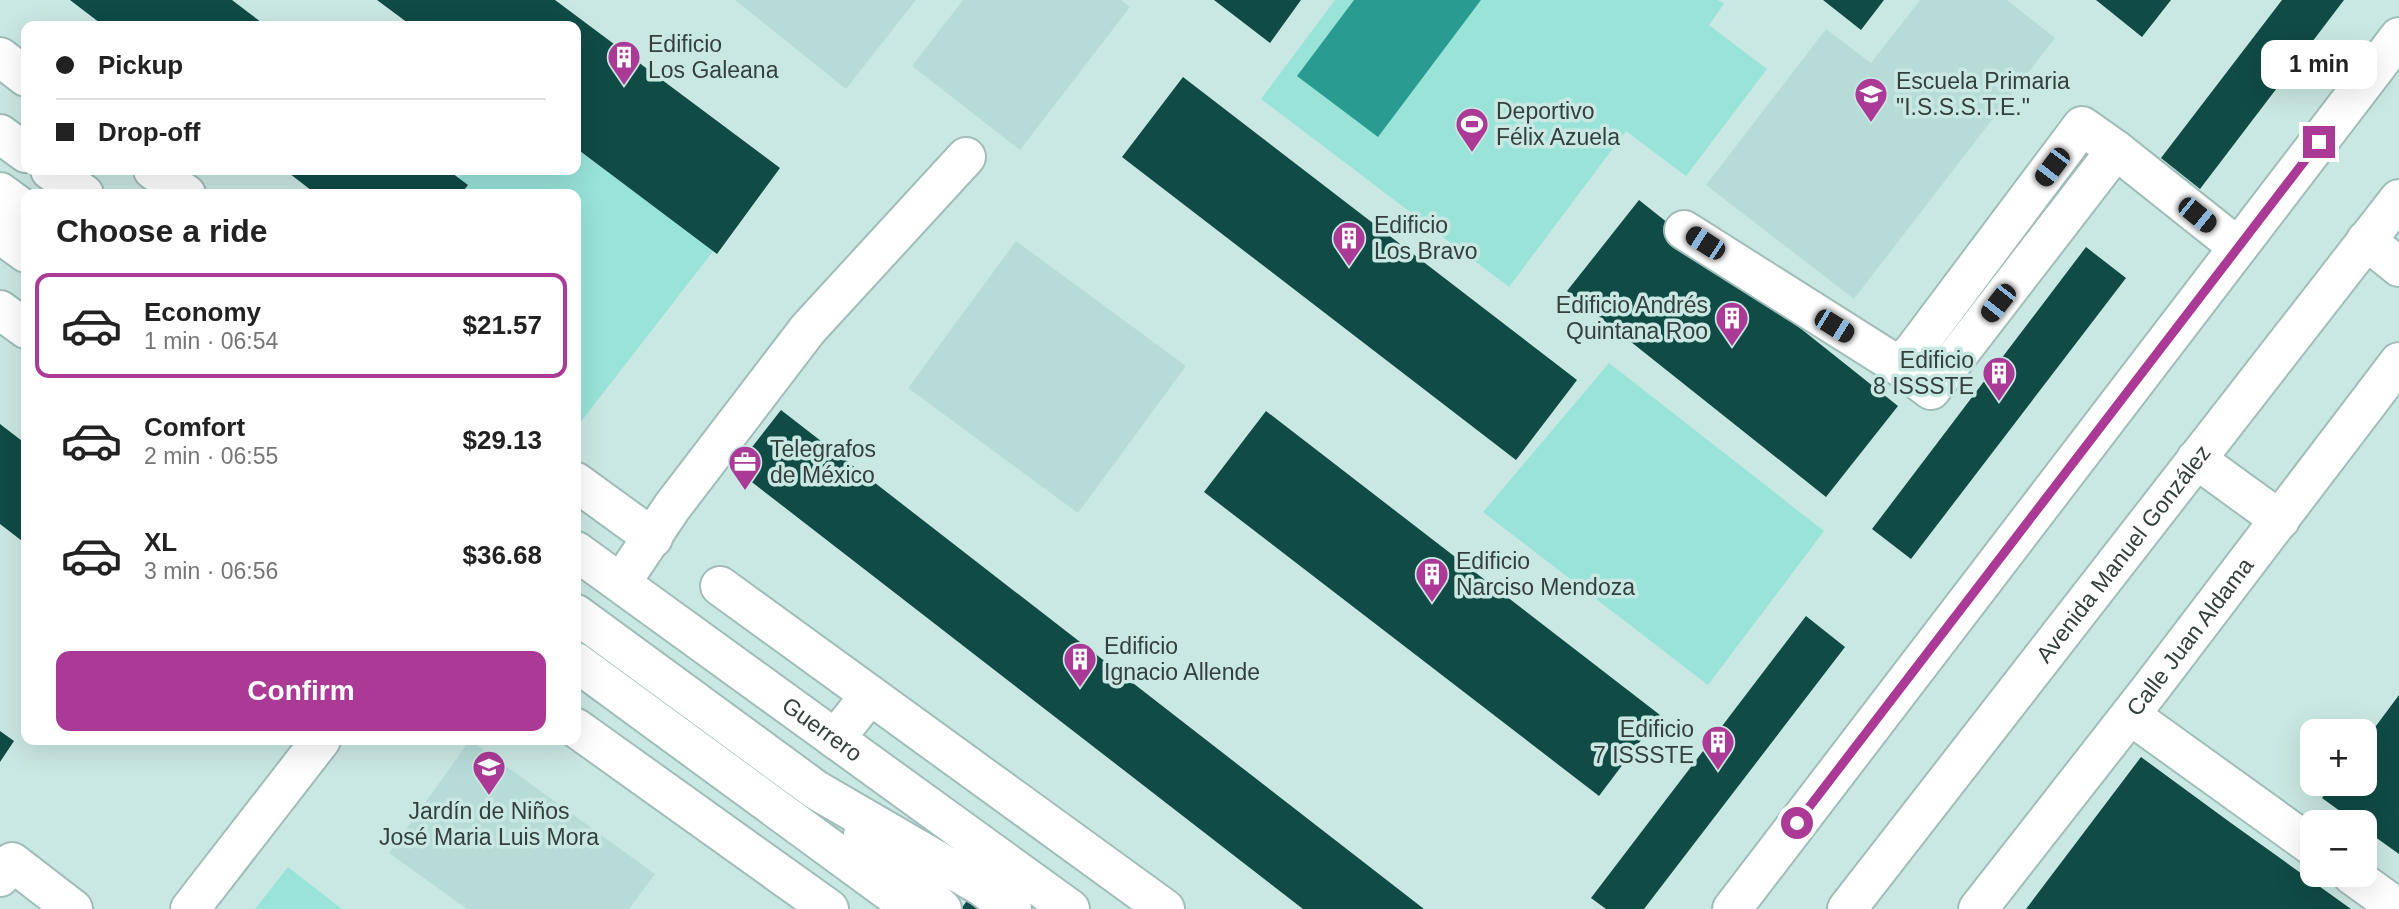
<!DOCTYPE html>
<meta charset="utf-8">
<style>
:root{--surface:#fff;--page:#f2f2f2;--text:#222;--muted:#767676;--line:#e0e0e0;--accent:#aa3a96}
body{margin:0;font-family:Helvetica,sans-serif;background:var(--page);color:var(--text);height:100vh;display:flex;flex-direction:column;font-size:26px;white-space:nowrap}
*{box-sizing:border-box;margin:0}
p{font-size:23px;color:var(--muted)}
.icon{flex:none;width:38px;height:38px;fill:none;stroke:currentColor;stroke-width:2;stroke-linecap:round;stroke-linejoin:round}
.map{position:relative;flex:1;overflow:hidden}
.details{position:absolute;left:21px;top:189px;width:560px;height:556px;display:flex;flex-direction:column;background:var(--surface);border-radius:14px;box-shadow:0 7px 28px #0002}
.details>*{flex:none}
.guide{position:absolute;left:21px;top:21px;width:560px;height:154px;border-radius:14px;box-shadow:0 7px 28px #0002;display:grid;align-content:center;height:154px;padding:0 35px;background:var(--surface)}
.controls{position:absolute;left:2300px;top:719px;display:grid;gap:14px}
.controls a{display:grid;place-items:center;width:77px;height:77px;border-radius:14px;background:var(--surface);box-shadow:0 7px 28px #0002;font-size:35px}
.end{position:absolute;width:32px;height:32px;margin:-16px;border:9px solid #aa3a96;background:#fff;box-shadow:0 0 0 4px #fff}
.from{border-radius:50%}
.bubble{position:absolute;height:49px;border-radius:14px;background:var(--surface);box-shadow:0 7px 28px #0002;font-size:23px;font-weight:700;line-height:49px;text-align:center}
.car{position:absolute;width:21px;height:42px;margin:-21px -10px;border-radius:9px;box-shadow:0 0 5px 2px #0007;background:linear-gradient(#222 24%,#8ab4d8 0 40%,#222 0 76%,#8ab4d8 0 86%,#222 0)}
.guide b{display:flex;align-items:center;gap:24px;height:66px;font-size:26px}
.guide b+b{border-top:2px solid var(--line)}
.guide i{width:18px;height:18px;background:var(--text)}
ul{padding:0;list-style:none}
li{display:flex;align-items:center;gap:21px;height:105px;margin:0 14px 10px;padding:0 21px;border:4px solid transparent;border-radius:14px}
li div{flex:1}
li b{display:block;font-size:26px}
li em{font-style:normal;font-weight:700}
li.active{border-color:var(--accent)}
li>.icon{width:63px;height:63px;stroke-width:1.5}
h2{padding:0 35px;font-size:32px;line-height:84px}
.primary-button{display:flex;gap:14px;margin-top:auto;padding:14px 35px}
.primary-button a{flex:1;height:80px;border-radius:14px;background:var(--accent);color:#fff;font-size:28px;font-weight:700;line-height:80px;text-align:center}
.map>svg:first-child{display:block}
.built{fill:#b7dcd7}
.green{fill:#99e3d9}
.water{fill:#2a9b90}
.building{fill:#104b45}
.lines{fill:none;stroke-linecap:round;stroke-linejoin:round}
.minor-casing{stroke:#a1bdb9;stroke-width:42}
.major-casing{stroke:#a1bdb9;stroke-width:42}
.minor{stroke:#fff;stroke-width:38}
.major{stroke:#fff;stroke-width:38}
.route{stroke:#aa3a96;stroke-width:9}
.labels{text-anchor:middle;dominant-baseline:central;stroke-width:7;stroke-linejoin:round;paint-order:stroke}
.poi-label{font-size:23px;fill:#34403e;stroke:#cae8e3;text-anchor:start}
.street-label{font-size:23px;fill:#34403e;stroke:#cae8e3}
</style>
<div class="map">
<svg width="2399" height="909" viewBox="0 0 2399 909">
<rect width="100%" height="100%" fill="#cae8e3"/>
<g class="built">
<polygon points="735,0 916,0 846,89"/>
<polygon points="963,0 1121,0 1130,7 1020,150 912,66"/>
<polygon points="1920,0 2007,0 2055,38 1854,299 1706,185 1826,29 1871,63"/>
<polygon points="1016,241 1186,366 1078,513 908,388"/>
<polygon points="470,740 655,874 629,909 467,909 389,853"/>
</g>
<g class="green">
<polygon points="1335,0 1718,0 1724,4 1709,25 1767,69 1686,176 1626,131 1509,287 1261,99"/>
<polygon points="576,148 714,250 576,428 576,194 447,194 465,170 576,170"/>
<polygon points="1609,363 1824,531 1708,685 1483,512"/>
<polygon points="288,867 342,909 255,909"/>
</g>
<polygon class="water" points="1354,0 1481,0 1378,137 1297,76"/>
<g class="building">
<polygon points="70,0 232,0 266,26 104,26"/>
<polygon points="377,0 555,0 780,168 717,254 576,148 576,26 412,26"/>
<polygon points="1214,0 1301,0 1270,43"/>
<polygon points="1823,0 1884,0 1861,30"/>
<polygon points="2096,0 2171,0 2142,37"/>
<polygon points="2282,0 2344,0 2200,189 2161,158"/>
<polygon points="1183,77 1577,380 1516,460 1122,157"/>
<polygon points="285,170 448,170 468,185 461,194 316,194"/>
<polygon points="1639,200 1898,406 1826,497 1567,291"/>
<polygon points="2086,247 2126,278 1911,559 1872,529"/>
<polygon points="781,410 1424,909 1303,909 735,469"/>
<polygon points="1266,411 1660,715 1599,796 1204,492"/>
<polygon points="0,424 26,444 26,544 0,524"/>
<polygon points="1806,616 1845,647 1644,909 1606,909 1591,898"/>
<polygon points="2399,695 2399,854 2364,829 2364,822 2355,822 2322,798 2333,784 2364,784 2364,742"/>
<polygon points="0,731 14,741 0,762"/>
<polygon points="2141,757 2231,823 2351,909 2026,909"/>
<polygon points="971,895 990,909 961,909"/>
</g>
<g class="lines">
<defs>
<g id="minor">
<polyline points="0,57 26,77"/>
<polyline points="153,170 186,194"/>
<polyline points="0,192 26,211"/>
<polyline points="1684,230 1899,366 1914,350 2082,126 2116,150 2238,247"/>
<polyline points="2366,240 2399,267"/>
<polyline points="0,310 26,329"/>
<polyline points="1899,366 1931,390 2116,150"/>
<polyline points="2196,459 2280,520"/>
<polyline points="576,482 653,538"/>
<polyline points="621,583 672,507 808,329 966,157"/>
<polyline points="720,586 1165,909"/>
<polyline points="576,614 816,790 981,886 1012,909"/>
<polyline points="2130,715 2312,846"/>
<polyline points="576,728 829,909"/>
<polyline points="835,739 870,695"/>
<polyline points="863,835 942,909"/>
<polyline points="2352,875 2399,909"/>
<polyline points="0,877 12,862 73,909"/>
<polyline points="190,909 321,740"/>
<polyline points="1732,909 2399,37"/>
<path id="s1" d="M1978 909 2151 688 2399 362"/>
</g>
<g id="major">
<polyline points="0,134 26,153"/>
<polyline points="50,170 84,194"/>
<polyline points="0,234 26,253"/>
<path id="s2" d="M576 551 1070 909"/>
<polyline points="576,662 913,909"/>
<path id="s3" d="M1847 909 2399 199"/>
</g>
</defs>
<use href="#minor" class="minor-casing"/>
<use href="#major" class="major-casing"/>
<use href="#minor" class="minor"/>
<use href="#major" class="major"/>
</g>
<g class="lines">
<polyline class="route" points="1797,823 2319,142"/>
</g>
<defs>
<symbol id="building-pin" viewBox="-11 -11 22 30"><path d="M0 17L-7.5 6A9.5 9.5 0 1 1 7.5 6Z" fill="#aa3a96" stroke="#cae8e3"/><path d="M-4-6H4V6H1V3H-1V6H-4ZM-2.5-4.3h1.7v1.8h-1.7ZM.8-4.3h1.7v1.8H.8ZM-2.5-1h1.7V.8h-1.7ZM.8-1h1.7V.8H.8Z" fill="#fff"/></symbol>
<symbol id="school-pin" viewBox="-11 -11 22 30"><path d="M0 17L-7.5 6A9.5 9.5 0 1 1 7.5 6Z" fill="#aa3a96" stroke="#cae8e3"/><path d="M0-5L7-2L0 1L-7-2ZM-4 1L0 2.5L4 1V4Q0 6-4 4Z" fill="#fff"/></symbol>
<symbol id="stadium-pin" viewBox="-11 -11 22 30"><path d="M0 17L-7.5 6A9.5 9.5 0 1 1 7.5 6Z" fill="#aa3a96" stroke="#cae8e3"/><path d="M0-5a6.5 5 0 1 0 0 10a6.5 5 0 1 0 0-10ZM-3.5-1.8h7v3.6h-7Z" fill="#fff"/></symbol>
<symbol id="office-pin" viewBox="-11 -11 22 30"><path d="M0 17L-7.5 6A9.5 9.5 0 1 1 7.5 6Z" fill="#aa3a96" stroke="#cae8e3"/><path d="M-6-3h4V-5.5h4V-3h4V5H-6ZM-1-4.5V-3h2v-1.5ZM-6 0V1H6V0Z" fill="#fff"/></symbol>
</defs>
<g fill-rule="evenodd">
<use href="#building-pin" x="605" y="38" width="38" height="52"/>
<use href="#school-pin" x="1852" y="75" width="38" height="52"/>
<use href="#stadium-pin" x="1453" y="105" width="38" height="52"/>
<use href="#building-pin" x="1330" y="219" width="38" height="52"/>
<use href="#building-pin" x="1713" y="299" width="38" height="52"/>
<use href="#building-pin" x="1980" y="354" width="38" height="52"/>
<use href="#office-pin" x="726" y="443" width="38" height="52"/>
<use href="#building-pin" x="1413" y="555" width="38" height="52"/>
<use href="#building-pin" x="1061" y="640" width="38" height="52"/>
<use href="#building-pin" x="1699" y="723" width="38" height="52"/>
<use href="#school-pin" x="470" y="748" width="38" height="52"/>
</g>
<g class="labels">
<g class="poi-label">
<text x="648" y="44">Edificio<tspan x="648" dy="26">Los Galeana</tspan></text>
<text x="1896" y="81">Escuela Primaria<tspan x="1896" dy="26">"I.S.S.S.T.E."</tspan></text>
<text x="1496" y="111">Deportivo<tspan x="1496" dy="26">Félix Azuela</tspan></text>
<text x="1374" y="225">Edificio<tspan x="1374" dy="26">Los Bravo</tspan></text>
<text x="1708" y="305" text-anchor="end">Edificio Andrés<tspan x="1708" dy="26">Quintana Roo</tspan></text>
<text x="1974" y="360" text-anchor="end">Edificio<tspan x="1974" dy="26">8 ISSSTE</tspan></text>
<text x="770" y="449">Telegrafos<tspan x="770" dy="26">de México</tspan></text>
<text x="1456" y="561">Edificio<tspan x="1456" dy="26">Narciso Mendoza</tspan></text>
<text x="1104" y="646">Edificio<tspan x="1104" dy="26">Ignacio Allende</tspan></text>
<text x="1694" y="729" text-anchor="end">Edificio<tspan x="1694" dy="26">7 ISSSTE</tspan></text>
<text x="489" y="811" text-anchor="middle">Jardín de Niños<tspan x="489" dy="26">José Maria Luis Mora</tspan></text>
</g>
<g class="street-label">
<text stroke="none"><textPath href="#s3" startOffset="450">Avenida Manuel González</textPath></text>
<text stroke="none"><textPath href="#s1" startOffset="345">Calle Juan Aldama</textPath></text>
<text stroke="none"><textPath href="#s2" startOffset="304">Guerrero</textPath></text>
</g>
</g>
</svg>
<div class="controls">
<a>+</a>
<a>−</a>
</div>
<i class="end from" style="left:1797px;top:823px"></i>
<i class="end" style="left:2319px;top:142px"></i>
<div class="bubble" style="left:2261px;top:40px;width:116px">1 min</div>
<i class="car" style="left:2052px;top:167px;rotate:217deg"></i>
<i class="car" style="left:2197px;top:215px;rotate:129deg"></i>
<i class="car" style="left:1705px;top:243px;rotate:303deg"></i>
<i class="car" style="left:1998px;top:303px;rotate:218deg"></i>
<i class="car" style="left:1834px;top:326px;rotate:122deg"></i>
<div class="guide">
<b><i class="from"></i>Pickup</b>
<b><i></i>Drop-off</b>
</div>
<section class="details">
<h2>Choose a ride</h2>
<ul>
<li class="active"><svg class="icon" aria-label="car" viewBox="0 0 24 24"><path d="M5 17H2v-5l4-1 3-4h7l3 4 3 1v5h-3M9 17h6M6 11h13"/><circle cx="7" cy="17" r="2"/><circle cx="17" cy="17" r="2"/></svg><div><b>Economy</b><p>1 min · 06:54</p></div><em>$21.57</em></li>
<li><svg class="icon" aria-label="car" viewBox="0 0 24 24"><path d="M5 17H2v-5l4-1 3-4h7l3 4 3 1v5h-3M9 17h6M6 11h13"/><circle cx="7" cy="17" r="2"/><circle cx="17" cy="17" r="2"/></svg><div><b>Comfort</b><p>2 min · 06:55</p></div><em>$29.13</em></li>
<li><svg class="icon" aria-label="car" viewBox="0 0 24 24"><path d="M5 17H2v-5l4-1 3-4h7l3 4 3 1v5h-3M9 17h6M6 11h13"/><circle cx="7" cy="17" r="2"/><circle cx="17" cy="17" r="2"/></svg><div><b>XL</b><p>3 min · 06:56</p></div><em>$36.68</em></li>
</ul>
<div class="primary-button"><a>Confirm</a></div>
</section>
</div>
